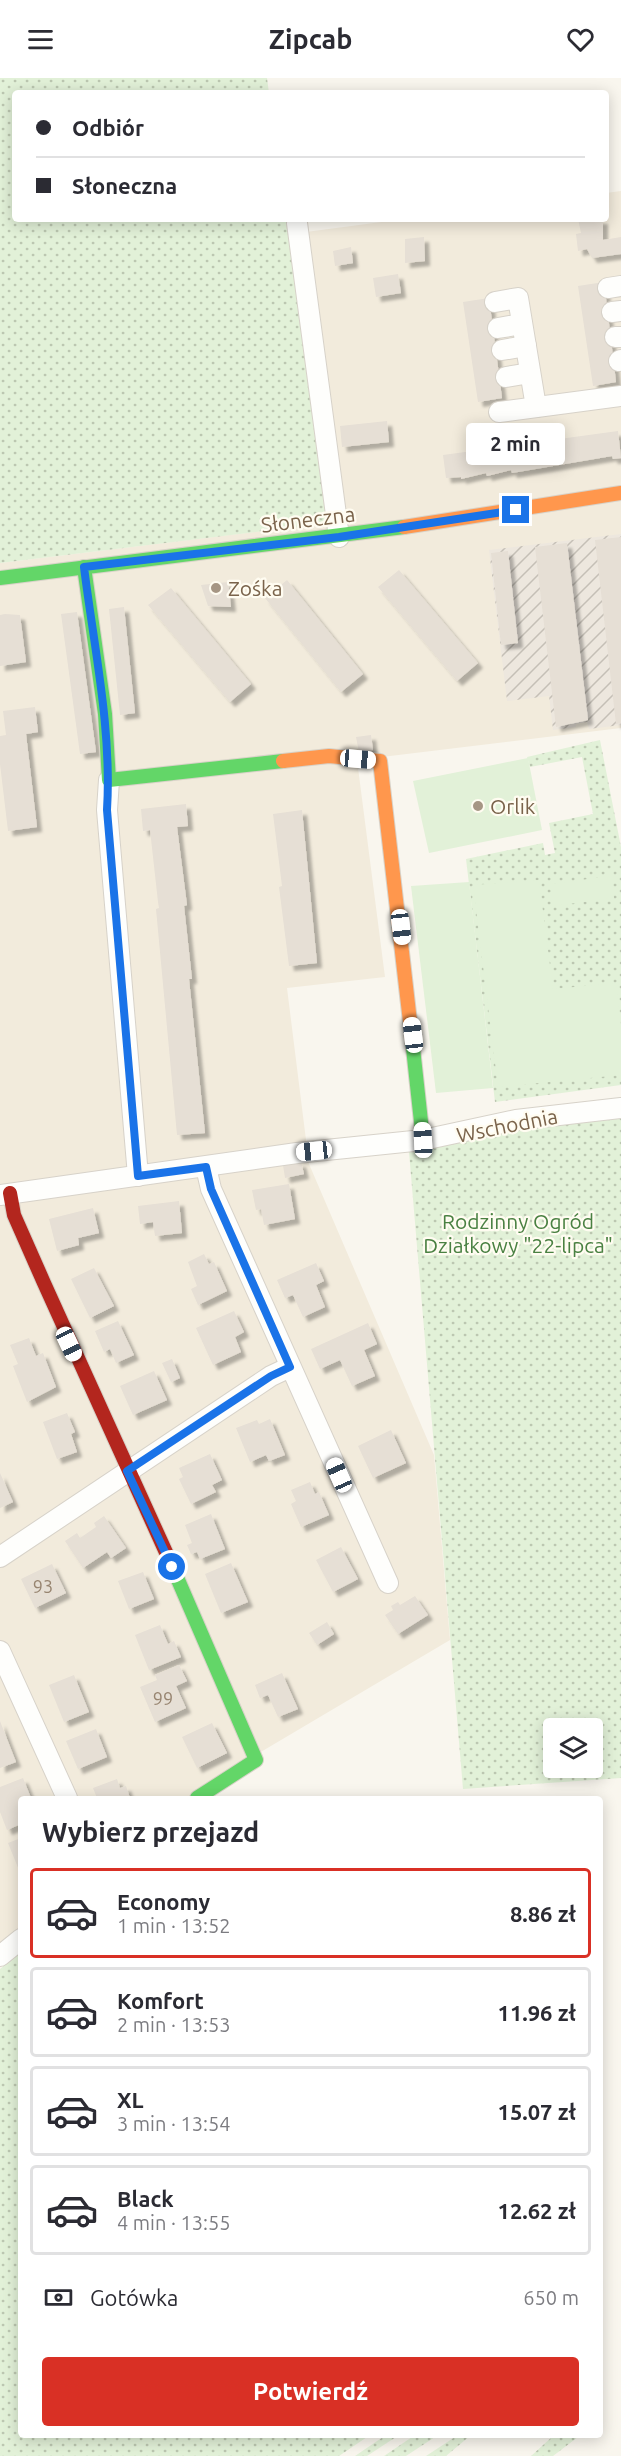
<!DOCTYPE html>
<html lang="pl">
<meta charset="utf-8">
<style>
:root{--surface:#fff;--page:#f2f2f3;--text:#2b2b33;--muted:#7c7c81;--line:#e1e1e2;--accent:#d93025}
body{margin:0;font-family:Ubuntu,sans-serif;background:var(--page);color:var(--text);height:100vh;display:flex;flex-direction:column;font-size:22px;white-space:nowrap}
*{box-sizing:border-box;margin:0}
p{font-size:20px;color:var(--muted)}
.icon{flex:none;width:33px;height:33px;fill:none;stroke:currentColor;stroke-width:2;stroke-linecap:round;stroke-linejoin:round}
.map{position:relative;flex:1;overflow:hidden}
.panel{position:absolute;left:18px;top:1718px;width:585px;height:642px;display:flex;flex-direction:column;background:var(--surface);border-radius:6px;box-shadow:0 3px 15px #0003}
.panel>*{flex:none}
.hud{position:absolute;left:12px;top:12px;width:597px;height:132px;border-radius:6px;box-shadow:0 3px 15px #0003;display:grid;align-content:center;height:132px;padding:0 24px;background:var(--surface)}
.buttons{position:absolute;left:543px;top:1640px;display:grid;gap:12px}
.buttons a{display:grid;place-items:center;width:60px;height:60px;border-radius:6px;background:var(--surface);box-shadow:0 3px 15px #0003;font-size:30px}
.end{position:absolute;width:27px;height:27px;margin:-14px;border:8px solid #1a73e8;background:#fff;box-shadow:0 0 0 3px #fff}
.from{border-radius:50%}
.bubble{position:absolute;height:42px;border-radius:6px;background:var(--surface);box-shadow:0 3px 15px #0003;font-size:20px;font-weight:700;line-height:42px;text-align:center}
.car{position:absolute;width:18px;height:36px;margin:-18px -9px;border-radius:8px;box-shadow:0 0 4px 2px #0007;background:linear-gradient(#fff 24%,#345 0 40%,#fff 0 76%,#345 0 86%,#fff 0)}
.hud b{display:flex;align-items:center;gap:21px;height:57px;font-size:22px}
.hud b+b{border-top:2px solid var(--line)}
.hud i{width:15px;height:15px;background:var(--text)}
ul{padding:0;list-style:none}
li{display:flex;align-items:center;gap:18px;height:90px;margin:0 12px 9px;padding:0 12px;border:3px solid var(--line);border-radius:6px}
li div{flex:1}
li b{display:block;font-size:22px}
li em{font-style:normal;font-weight:700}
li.selected{border-color:var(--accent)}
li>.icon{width:54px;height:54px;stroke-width:1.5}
h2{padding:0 24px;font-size:27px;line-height:72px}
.pay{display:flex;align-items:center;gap:15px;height:66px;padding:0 24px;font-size:22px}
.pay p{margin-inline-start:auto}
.action{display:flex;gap:12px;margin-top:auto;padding:12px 24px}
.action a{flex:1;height:69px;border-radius:6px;background:var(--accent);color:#fff;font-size:24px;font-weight:700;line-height:69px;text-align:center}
header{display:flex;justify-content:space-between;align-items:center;height:78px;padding:0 24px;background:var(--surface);font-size:27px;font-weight:700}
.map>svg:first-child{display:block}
.residential{fill:#f2ebdc}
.industrial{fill:url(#industrial-furrows)}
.grass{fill:url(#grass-dots);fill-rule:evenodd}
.park{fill:#e2f1d8}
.building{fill:#e6dfd5;filter:url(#shadow)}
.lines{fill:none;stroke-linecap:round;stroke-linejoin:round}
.street-casing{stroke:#d7d2c9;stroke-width:22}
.fast-casing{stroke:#d8d2c8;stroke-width:16}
.slow-casing{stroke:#d8d2c8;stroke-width:16}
.jam-casing{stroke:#d8d2c8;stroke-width:16}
.street{stroke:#fefefc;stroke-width:20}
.fast{stroke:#63d668;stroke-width:14}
.slow{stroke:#ff974d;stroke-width:14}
.jam{stroke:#b3261e;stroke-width:14}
.route{stroke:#1a73e8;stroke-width:8}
.poi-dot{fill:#a69684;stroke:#fffcf1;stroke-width:2}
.labels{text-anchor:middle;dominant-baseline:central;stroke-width:4.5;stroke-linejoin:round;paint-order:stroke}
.number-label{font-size:18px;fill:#978470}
.street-label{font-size:21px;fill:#7a634b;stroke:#fffcf1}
.poi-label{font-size:21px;fill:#7a634b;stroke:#fffcf1;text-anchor:start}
.park-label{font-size:21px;fill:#4a8142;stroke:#fffcf1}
</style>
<header><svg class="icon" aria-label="menu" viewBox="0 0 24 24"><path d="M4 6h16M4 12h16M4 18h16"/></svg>Zipcab<svg class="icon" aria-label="heart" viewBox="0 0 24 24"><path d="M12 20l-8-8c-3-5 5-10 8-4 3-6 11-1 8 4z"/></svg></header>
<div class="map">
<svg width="621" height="2378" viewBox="0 0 621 2378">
<defs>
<pattern id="industrial-furrows" width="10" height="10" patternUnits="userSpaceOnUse" patternTransform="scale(1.5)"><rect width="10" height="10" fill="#ede7de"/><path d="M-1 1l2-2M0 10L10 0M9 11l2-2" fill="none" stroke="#c5bfb6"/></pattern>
<pattern id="grass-dots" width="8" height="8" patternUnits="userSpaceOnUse" patternTransform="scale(1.5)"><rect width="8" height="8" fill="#e2f1d8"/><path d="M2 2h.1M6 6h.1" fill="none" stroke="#bcc7b1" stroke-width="1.8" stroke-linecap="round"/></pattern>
<filter id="shadow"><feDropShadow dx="5" dy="5" stdDeviation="1.5" flood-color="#0004"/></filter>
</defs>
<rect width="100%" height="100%" fill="#f9f6ee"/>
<polygon class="residential" points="621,113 621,650 357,682 385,899 287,910 309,1086 434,1377 450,1562 215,1701 190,1720 21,1720 21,1851 0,1867 0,485 344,443 306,154 404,141 606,141 606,115"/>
<polygon class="industrial" points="621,456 621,647 589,651 587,644 576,646 576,649 553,652 549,618 507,623 489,472"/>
<g class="grass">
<polygon points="0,0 267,0 269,15 15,15 15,141 287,141 331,445 0,485"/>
<polygon points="600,662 621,769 621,1007 495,1024 466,781 543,765 545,777 555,775 549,745 593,736 582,679 530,689 527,679"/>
<path d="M621 1038V1700L463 1711 408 1062ZM554 1650H592V1689H554Z"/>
<polygon points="21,1874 21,2356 370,2357 339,2378 0,2378 0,1891"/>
<polygon points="386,2357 399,2357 367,2378 355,2378"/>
<polygon points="415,2357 438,2357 406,2378 384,2378"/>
<polygon points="458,2357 471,2357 446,2378 426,2378"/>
<polygon points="569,2357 578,2357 578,2359 553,2378 531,2378 553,2358 565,2360"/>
</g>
<g class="park">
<polygon points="528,680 542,752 429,775 413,703"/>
<polygon points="611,798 614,820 553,828 550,806"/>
<polygon points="539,802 553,911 616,905 621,946 621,997 498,1009 473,807"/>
<polygon points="469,804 493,1010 436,1015 411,808"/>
</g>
<g class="building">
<polygon points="578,141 603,141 603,162 621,159 621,176 592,180 587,171 578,173 576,156 581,155"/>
<polygon points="424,159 425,183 405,185 405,161"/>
<polygon points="351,169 353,185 335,188 333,173"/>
<polygon points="398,196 401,215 376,219 373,200"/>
<polygon points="604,204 616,304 593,308 578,208"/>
<polygon points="489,220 502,320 478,324 463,224"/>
<polygon points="387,343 389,364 342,369 340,348"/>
<polygon points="618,353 621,380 613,381 612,378 512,395 511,392 487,398 486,395 461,401 461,399 446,400 443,377"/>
<polygon points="621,459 621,645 616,646 595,462"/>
<polygon points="567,465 588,642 556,649 535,469"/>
<polygon points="508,473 518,565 501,567 491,475"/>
<polygon points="399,492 478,585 457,603 378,509"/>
<polygon points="287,502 363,596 341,614 265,520"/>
<polygon points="228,504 231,529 208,528 201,507"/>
<polygon points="171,510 251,606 230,624 148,527"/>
<polygon points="124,529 135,635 120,637 109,531"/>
<polygon points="77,534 96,674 80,676 61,536"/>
<polygon points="5,536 20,537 26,584 0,588 0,537"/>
<polygon points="35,629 38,654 26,656 37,749 8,753 0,686 0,658 6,657 3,633"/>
<polygon points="371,657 373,672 359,674 356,659"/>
<polygon points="186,726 188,748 177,749 187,827 184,828 192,901 189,901 205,1055 177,1057 156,831 159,830 158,824 150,752 143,753 141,731"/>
<polygon points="302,732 317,885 289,888 279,809 282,808 273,736"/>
<polygon points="301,1084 304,1096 285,1100 283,1087"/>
<polygon points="289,1106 295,1141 264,1147 261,1131 256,1132 252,1112"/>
<polygon points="179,1123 182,1155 155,1158 153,1144 140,1146 138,1128"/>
<polygon points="93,1130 99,1155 78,1160 79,1167 57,1173 49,1141"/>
<polygon points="204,1176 209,1186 214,1184 227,1213 198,1227 191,1211 197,1208 188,1184"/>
<polygon points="316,1185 324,1203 316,1207 325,1229 303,1239 293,1217 285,1220 277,1202"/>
<polygon points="94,1190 114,1228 90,1240 71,1201"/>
<polygon points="234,1233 244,1254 235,1259 241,1274 213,1287 196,1250"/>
<polygon points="118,1243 134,1277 116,1285 110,1271 104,1274 95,1253"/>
<polygon points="368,1245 377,1266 364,1272 375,1298 352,1308 340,1282 320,1291 311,1271"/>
<polygon points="29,1260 36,1278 43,1275 56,1309 27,1324 13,1288 18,1286 10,1267"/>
<polygon points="172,1281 180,1300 171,1304 162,1285"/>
<polygon points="154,1293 167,1322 133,1337 120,1308"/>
<polygon points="67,1335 75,1354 71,1356 77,1374 57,1381 43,1344"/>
<polygon points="270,1341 285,1377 269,1383 266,1377 250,1384 236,1350 257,1342 259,1346"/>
<polygon points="391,1352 406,1385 373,1400 358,1368"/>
<polygon points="210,1376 222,1402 212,1407 216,1414 191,1426 179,1401 183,1399 179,1390"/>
<polygon points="0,1395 13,1424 0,1430"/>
<polygon points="310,1404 315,1416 319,1414 329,1437 301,1449 291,1426 296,1423 291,1412"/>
<polygon points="211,1436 225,1471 200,1481 197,1474 191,1476 187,1467 192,1465 185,1447"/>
<polygon points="104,1438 126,1470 111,1480 107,1474 83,1490 65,1463 77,1455 80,1460 96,1449 94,1445"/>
<polygon points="341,1469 358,1501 333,1514 316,1482"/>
<polygon points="231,1485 248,1524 221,1535 205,1496"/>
<polygon points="52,1486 66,1515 35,1530 21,1501"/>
<polygon points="143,1494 154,1521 129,1531 118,1503"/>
<polygon points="415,1518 428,1537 398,1556 385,1537 393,1532 391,1528 398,1524 400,1527"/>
<polygon points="327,1544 334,1556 317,1567 309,1555"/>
<polygon points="160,1547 168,1566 174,1563 181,1579 149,1592 135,1557"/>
<polygon points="179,1587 187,1603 176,1608 186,1630 155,1644 140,1609 157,1602 155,1597"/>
<polygon points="282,1595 298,1631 278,1639 268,1617 260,1620 255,1607"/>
<polygon points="74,1597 89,1634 64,1644 49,1607"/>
<polygon points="0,1643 16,1684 0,1690"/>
<polygon points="212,1645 227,1675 197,1690 182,1659"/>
<polygon points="96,1651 107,1679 78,1691 66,1663"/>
<polygon points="23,1700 31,1720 21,1720 21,1746 7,1752 0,1734 0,1709"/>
<polygon points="117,1701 120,1710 126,1708 130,1720 97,1720 93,1710"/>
<polygon points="21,1760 21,1797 8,1765"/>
</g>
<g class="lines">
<defs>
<g id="street">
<polyline points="297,145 339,459"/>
<polyline points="608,210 621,208"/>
<polyline points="495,224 518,220 536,329"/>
<polyline points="612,234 621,233"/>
<polyline points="498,250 522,246"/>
<polyline points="615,259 621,259"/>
<polyline points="502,272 526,268"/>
<polyline points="619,283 621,282"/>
<polyline points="506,299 530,295"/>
<polyline points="499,334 621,318"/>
<polyline points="109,702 107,732 138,1098"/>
<polyline points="206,1089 211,1111 388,1505"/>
<polyline points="0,1117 297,1075 423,1062 516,1042 621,1030"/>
<polyline points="0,1479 271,1298 290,1289"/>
<polyline points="0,1573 67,1720"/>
<polyline points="0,1878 21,1861"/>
</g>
<g id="fast">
<polyline points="84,489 105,636 109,702 283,683"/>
<polyline points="0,500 404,449"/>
<polyline points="412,961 423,1062"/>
<polyline points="169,1481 256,1682 197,1720"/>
</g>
<g id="slow">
<polyline points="404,449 621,415"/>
<polyline points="283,683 329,678 380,683 412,961"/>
</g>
<polyline id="jam" points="10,1115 14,1137 44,1205 169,1481"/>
</defs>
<use href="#street" class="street-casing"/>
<use href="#fast" class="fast-casing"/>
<use href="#slow" class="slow-casing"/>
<use href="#jam" class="jam-casing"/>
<use href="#street" class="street"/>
<use href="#fast" class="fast"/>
<use href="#slow" class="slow"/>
<use href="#jam" class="jam"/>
</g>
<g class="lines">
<path class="route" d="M172 1489 127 1393 271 1298 290 1289 211 1111 206 1089 138 1098 107 732C112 651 94 570 84 489L339 459 516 432"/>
</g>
<g class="poi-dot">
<circle cx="216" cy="510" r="6"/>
<circle cx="478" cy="728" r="6"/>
</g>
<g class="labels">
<g class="number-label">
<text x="43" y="1508">93</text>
<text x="163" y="1620">99</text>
</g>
<g class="street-label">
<text transform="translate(308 441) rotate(-7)">Słoneczna</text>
<text transform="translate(507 1047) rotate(-11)">Wschodnia</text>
</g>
<g class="poi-label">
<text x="228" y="510">Zośka</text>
<text x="490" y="728">Orlik</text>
</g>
<g class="park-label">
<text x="518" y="1143">Rodzinny Ogród<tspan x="518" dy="24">Działkowy "22-lipca"</tspan></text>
</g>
</g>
</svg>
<div class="buttons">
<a><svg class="icon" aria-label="layers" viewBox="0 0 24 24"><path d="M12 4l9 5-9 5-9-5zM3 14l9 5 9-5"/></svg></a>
</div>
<i class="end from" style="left:172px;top:1489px"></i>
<i class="end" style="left:516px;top:432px"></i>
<div class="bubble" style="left:466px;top:345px;width:99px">2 min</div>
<i class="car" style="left:358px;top:681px;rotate:95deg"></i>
<i class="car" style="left:401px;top:849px;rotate:173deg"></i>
<i class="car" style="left:413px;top:957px;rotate:353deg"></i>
<i class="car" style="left:423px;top:1062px;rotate:357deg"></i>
<i class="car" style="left:314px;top:1073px;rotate:264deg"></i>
<i class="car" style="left:69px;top:1266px;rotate:155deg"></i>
<i class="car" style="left:339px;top:1397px;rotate:336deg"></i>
<div class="hud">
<b><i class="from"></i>Odbiór</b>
<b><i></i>Słoneczna</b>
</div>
<section class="panel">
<h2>Wybierz przejazd</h2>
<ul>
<li class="selected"><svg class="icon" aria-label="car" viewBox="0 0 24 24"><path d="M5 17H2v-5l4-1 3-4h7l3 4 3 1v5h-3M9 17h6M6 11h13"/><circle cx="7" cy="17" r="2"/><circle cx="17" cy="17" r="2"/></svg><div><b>Economy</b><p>1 min · 13:52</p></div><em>8.86 zł</em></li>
<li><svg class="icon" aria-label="car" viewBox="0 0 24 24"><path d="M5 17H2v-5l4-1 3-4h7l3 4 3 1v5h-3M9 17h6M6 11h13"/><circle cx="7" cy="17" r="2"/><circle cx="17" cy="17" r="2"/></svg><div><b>Komfort</b><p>2 min · 13:53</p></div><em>11.96 zł</em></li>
<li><svg class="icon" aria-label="car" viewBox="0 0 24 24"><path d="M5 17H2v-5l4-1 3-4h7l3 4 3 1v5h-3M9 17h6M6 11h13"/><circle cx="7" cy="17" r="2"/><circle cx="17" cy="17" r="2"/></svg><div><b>XL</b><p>3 min · 13:54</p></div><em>15.07 zł</em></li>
<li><svg class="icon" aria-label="car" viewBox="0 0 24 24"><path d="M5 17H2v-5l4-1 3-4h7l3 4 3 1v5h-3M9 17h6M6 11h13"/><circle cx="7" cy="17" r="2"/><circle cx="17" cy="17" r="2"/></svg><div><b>Black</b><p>4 min · 13:55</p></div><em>12.62 zł</em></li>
</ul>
<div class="pay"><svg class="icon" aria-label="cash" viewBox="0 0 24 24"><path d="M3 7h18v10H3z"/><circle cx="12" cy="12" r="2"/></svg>Gotówka<p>650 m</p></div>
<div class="action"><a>Potwierdź</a></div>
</section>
</div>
